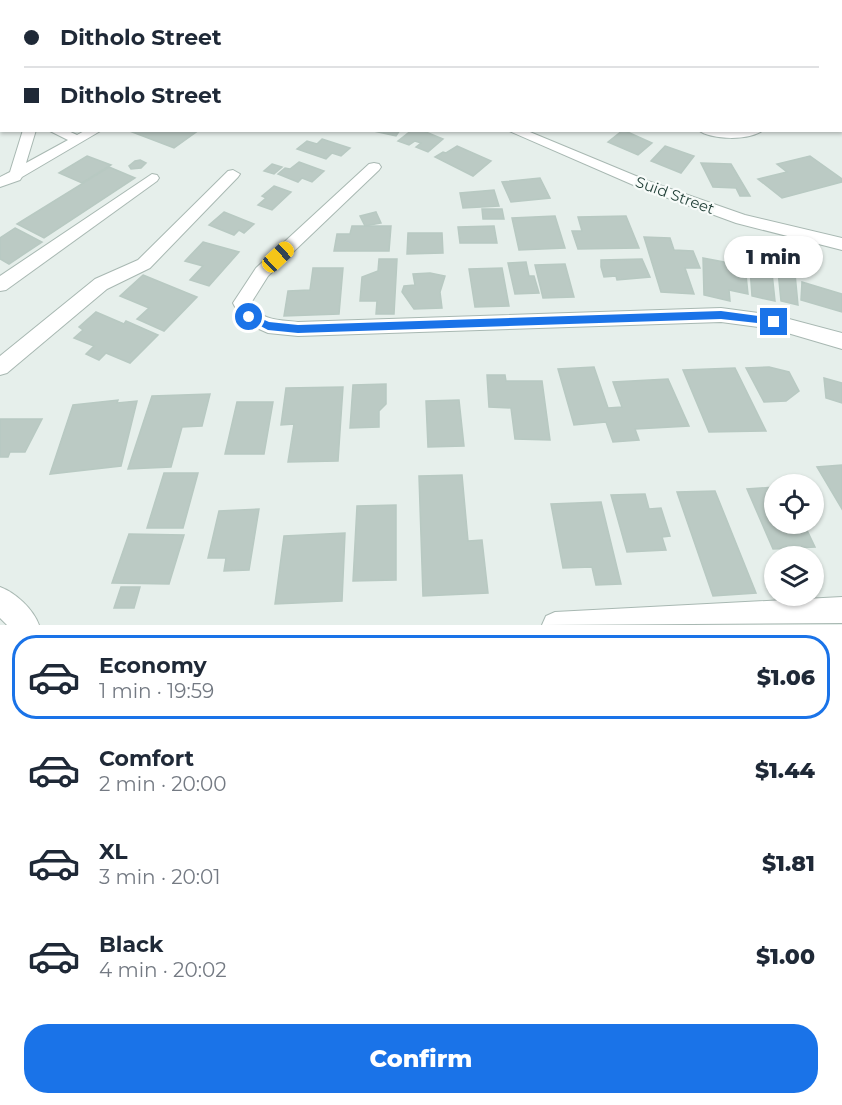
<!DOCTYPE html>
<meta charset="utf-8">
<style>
:root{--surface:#fff;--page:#f2f2f3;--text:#1f2937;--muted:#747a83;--line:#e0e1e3;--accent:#1a73e8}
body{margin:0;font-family:Montserrat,sans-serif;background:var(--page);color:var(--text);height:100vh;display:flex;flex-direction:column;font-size:22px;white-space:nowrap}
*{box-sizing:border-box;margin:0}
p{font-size:20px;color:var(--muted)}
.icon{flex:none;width:33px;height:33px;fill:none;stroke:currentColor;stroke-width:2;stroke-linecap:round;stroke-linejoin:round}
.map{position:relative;height:625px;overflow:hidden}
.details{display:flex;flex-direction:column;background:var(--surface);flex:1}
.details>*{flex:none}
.banner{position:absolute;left:0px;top:0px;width:843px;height:132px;box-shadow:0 2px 4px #0004;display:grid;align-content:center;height:132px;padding:0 24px;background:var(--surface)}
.fabs{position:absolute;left:764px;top:474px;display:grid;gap:12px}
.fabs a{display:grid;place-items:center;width:60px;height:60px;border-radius:50%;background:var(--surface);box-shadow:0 2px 4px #0004;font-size:30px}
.end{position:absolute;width:27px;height:27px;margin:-14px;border:8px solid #1a73e8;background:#fff;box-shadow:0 0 0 3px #fff}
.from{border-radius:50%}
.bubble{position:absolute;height:42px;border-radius:21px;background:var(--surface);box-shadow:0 2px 4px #0004;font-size:20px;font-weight:800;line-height:42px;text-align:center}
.car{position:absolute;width:18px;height:36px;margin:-18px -9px;border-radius:8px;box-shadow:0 0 4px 2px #0007;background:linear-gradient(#f5c518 24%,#345 0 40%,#f5c518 0 76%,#345 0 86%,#f5c518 0)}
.banner b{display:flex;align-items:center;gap:21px;height:57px;font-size:22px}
.banner b+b{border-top:2px solid var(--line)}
.banner i{width:15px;height:15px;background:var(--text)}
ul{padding:10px 0 0;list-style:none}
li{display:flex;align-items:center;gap:18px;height:84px;margin:0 12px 9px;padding:0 12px;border:3px solid transparent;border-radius:24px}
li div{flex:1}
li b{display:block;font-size:22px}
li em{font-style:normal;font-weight:800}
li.selected{border-color:var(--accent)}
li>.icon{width:54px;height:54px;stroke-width:1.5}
.button{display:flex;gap:12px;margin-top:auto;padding:12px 24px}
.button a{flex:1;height:69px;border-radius:24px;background:var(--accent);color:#fff;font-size:24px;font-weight:800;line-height:69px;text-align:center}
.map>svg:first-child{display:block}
.building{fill:#bbcac4;stroke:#b8c9c2;stroke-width:1.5}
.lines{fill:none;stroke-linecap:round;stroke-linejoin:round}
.minor-casing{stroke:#a8b8b2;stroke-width:2}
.minor{fill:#fff;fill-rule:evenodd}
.route{fill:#1a73e8}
.labels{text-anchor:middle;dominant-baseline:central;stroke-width:4.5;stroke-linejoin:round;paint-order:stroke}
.street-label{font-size:15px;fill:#24423a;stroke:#f7fbf9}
</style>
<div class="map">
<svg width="842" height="625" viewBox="0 0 842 625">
<rect width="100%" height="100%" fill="#e6efeb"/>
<g class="building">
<polygon points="127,130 199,130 174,148"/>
<polygon points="369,130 400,130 396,136"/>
<polygon points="412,130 421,130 443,139 428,152 416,147 421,143 415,141 409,145 398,141"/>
<polygon points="623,130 652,143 638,155 608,142"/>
<polygon points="322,139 350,148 341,156 332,153 326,159 297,149 307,141 317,144"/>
<polygon points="457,146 491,161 473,176 435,157 443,152 446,153"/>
<polygon points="665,146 694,156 681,173 651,161"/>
<polygon points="87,156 111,165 82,183 59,173"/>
<polygon points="810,156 842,179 842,182 782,198 758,179 787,172 777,164"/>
<polygon points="140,160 146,163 141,168 131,169 129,166 135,161"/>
<polygon points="299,162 324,171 312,182 302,178 298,182 278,174 285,168 290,169"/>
<polygon points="701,163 731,164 750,196 740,196 736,188 713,187"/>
<polygon points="272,164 282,167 274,174 264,171"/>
<polygon points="109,167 135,178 44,238 17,224"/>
<polygon points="540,178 550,198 511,202 502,182"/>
<polygon points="274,186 291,192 272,210 258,205 266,198 262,196"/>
<polygon points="494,190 499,206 463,208 460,193"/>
<polygon points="482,209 502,209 504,219 483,219"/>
<polygon points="224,212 254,224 244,233 239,230 234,235 209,225"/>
<polygon points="376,212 381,223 365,226 360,216"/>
<polygon points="555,216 565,248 519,250 512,218"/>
<polygon points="626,216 639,248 578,249 572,231 582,231 578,217"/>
<polygon points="352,226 391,226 389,251 334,251 337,234 350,234"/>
<polygon points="494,226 497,243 460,243 458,227"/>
<polygon points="15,228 42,242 9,264 0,259 0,238"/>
<polygon points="408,233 442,233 443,253 407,254"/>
<polygon points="644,237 670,238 674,250 693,251 700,268 685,268 694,294 661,292"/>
<polygon points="203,242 239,252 209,286 190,280 203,266 185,261"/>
<polygon points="703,258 745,266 748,294 729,290 730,301 704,295"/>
<polygon points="379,259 397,259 394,314 376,314 377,301 360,301 362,277 378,271"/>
<polygon points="642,259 650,277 617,280 616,276 604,277 601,267 601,260"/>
<polygon points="526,262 529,276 534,276 539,293 515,294 508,263"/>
<polygon points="565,264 574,297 543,298 535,265"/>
<polygon points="313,268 343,268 339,314 284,316 288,291 310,290"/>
<polygon points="502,268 509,306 475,307 469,269"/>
<polygon points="750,268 772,273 775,301 752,296"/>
<polygon points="778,271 795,274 798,305 781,301"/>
<polygon points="430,273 445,276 440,292 442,308 414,309 402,292 404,286 415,285 413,274"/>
<polygon points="143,275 197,297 164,331 137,319 149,308 120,296"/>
<polygon points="802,282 842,294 842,312 801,300"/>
<polygon points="96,312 124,324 126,321 158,335 130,363 106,353 99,360 86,354 94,346 74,338 83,330 79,327"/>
<polygon points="594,367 608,408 622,407 613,382 668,379 689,426 635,429 639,440 613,442 606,422 574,425 558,369"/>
<polygon points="769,367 789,372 799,391 786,401 764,402 746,368"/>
<polygon points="735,368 766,431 709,432 683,370"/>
<polygon points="487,375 505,375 506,381 542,381 550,440 515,439 511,408 489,407"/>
<polygon points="824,378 842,383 842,403 826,398"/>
<polygon points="386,384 386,404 379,411 379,427 350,428 353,385"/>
<polygon points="343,387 338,461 288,462 294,424 281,425 286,388"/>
<polygon points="210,394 202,426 182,427 171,467 128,469 152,396"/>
<polygon points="118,400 117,403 137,401 121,466 50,474 73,405"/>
<polygon points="459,400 464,446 428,447 426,401"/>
<polygon points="237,402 273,402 264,454 225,454"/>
<polygon points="0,419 42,419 25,452 10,452 8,457 0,457"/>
<polygon points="842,465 842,509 817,467"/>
<polygon points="164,473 198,473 183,528 147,528"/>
<polygon points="462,475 468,541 482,540 488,593 423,596 419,476"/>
<polygon points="774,487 774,524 804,524 815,547 773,549 747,489"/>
<polygon points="715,491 756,593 713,596 677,492"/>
<polygon points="645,494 649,509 661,508 670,536 662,537 666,550 627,552 611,495"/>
<polygon points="601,502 621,584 596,585 592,567 563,568 551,504"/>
<polygon points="396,505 396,580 353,581 357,506"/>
<polygon points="259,509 249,570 224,571 226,558 208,558 219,511"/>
<polygon points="345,533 342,601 275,604 284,536"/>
<polygon points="129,534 184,535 169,584 112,583"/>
<polygon points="121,587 140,587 134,608 114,608"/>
</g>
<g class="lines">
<defs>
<g id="minor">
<rect x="346" y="0" width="10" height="2"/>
<polygon points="449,0 475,0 448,2"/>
<rect x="0" y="46" width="2" height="6"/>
<rect x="0" y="84" width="2" height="6"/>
<polygon points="23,130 36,130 26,163 68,140 48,130 66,130 77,135 86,130 102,130 22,177 20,180 0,187 0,177 10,172"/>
<polygon points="507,130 525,130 648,181 745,215 842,238 842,250 736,223 638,187"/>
<path d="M698 130H763C750 141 711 140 698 130Z"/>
<path d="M374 163 379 164 381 167 379 170 268 276 251 303C260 321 280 320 298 322L721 308 774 315 842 333V349L774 329 721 322 298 336 268 333 243 322 233 303 256 268 369 164Z"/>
<polygon points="233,170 240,174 238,177 150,268 107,289 7,373 0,375 0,356 95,279 138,260 228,171"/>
<polygon points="152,174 157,175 159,178 157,181 6,290 0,291 0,276"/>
<path d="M0 587C16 593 33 609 39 625H7L0 618Z"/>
<polygon points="842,597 842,623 542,625 546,616 555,612"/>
</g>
</defs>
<use href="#minor" class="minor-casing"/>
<use href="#minor" class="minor"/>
</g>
<polygon class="route" points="721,311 774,318 779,322 774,325 721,319 298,333 268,330 244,317 249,313 269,322 298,325"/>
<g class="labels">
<g class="street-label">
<text transform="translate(675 195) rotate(20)">Suid Street</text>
</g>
</g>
</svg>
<div class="fabs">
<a><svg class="icon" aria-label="locate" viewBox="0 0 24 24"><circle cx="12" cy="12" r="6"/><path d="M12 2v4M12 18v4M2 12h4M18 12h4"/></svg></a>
<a><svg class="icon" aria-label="layers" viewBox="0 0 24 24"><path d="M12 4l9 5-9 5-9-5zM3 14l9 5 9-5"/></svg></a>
</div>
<i class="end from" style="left:249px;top:317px"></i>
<i class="end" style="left:774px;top:322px"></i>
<div class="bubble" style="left:724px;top:236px;width:99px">1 min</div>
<i class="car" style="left:278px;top:257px;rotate:47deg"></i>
<div class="banner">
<b><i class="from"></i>Ditholo Street</b>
<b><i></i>Ditholo Street</b>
</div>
</div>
<section class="details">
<ul>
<li class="selected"><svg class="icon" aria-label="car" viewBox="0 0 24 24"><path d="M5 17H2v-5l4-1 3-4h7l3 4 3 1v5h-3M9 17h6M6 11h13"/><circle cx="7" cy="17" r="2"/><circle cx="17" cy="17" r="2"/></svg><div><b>Economy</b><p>1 min · 19:59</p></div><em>$1.06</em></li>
<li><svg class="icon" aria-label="car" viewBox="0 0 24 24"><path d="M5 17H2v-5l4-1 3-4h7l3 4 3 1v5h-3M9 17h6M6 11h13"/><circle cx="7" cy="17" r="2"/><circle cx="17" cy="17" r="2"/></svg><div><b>Comfort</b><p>2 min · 20:00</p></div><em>$1.44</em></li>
<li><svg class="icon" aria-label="car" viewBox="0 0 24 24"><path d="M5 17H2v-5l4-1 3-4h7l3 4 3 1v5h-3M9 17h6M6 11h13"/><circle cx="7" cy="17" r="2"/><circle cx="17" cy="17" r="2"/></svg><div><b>XL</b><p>3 min · 20:01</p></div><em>$1.81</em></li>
<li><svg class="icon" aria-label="car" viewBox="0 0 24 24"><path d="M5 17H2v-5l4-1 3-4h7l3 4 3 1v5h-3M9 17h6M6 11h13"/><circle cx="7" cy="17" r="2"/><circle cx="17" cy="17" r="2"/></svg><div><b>Black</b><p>4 min · 20:02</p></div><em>$1.00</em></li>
</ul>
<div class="button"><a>Confirm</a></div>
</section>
